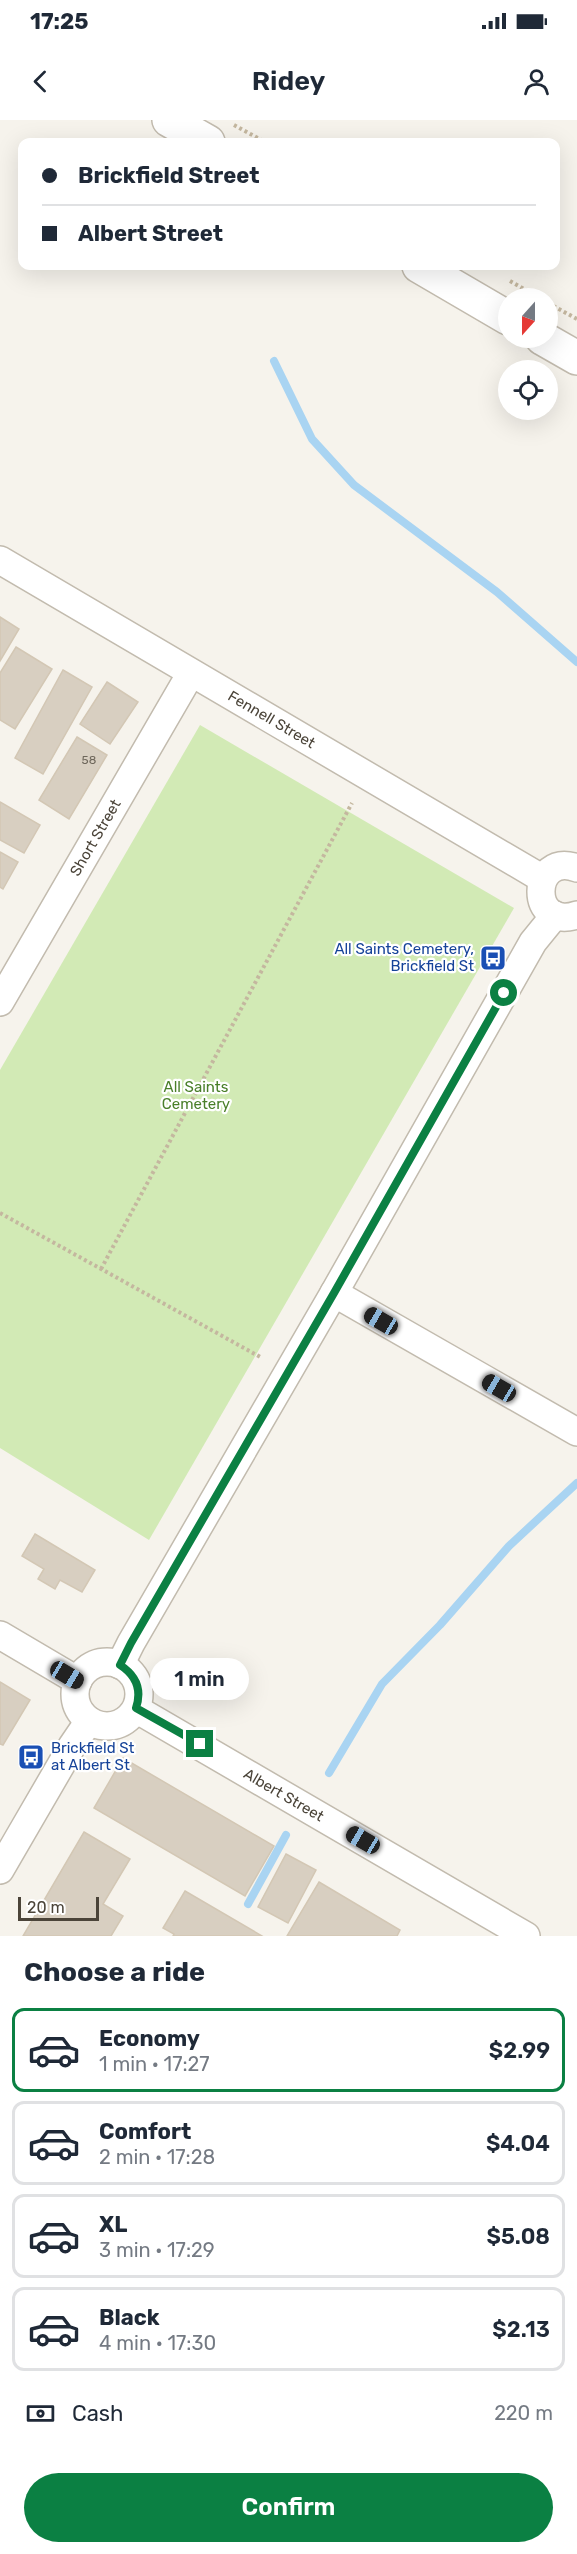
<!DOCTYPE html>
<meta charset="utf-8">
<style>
:root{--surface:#fff;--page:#f6f6f7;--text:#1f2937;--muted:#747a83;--line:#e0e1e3;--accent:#0b8043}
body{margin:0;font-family:Rubik,sans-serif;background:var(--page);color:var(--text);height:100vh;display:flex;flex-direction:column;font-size:22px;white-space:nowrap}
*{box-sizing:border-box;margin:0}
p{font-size:20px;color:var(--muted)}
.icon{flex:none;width:33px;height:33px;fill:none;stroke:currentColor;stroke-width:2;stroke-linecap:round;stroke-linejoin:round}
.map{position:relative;height:1816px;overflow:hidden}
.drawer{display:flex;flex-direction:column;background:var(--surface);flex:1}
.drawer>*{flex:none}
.guide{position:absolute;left:18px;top:18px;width:542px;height:132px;border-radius:12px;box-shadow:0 6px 24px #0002;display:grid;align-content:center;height:132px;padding:0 24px;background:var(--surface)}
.needle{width:39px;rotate:201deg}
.tools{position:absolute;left:498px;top:168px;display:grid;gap:12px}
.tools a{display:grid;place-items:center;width:60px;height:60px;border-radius:50%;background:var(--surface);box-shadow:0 6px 24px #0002;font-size:30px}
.scale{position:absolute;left:18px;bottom:15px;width:81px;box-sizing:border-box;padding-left:6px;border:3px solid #4b4439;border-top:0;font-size:16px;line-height:21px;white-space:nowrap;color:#4b4439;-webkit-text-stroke:4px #fff;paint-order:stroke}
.end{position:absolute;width:27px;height:27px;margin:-14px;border:8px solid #0b8043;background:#fff;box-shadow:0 0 0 3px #fff}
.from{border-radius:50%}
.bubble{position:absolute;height:42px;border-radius:21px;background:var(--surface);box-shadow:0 6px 24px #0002;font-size:20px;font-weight:600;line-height:42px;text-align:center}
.car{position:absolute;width:18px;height:36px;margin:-18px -9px;border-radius:8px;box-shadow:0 0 4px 2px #0007;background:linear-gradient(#222 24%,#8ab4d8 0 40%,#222 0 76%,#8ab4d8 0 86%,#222 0)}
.guide b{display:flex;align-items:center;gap:21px;height:57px;font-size:22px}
.guide b+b{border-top:2px solid var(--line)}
.guide i{width:15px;height:15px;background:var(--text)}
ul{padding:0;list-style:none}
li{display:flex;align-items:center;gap:18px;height:84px;margin:0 12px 9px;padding:0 12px;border:3px solid var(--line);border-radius:12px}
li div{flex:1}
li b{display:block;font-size:22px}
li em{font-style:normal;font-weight:600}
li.on{border-color:var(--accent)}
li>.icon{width:54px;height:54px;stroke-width:1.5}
h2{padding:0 24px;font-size:27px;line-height:72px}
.pay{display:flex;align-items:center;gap:15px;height:66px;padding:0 24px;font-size:22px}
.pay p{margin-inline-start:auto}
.cta{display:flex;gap:12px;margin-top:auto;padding:12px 24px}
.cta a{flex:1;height:69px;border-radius:36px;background:var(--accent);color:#fff;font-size:24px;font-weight:600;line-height:69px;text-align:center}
.status{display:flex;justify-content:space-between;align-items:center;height:42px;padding:0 30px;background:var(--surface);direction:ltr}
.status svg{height:16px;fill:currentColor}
header{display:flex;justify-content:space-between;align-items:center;height:78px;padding:0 24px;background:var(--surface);font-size:27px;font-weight:600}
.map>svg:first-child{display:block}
.green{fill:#d2eab5}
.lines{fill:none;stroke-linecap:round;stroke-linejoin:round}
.stream{stroke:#a9d4f2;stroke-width:8}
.building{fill:#d8cfc1;stroke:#d3c7b4;stroke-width:1.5}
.minor-casing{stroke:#c2bbae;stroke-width:30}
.tertiary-casing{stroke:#c2bbae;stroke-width:36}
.path{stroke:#c4b79f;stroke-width:4;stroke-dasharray:3 3;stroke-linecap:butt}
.minor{stroke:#fff;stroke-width:27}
.tertiary{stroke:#fff;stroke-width:33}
.route{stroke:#0b8043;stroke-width:8}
.labels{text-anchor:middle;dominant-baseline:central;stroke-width:4.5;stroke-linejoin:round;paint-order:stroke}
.number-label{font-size:12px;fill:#6e675b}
.street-label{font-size:15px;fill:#4b4439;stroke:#fff}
.transit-label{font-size:15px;fill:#164399;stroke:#fff;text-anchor:end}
.park-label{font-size:15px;fill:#4a7f2a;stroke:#fff}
</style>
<div class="status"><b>17:25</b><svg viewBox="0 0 49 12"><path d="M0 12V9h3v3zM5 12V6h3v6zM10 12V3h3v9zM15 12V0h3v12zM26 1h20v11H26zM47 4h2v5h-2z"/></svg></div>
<header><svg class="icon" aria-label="back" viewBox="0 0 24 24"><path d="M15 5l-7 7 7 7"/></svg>Ridey<svg class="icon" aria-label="person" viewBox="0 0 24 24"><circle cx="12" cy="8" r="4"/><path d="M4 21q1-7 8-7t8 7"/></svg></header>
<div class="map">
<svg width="577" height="1816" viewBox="0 0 577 1816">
<rect width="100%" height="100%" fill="#f6f3ec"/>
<polygon class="green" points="200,605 514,788 149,1420 0,1328 0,950"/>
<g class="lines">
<g class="stream">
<polyline points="274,241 312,319 354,365 497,472 577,542"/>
<polyline points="329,1653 382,1564 440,1505 509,1426 577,1363"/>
<polyline points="248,1784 286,1715"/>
</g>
</g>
<g class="building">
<polygon points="0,497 19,509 0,541"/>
<polygon points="16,527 52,549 15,609 0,600 0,553"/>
<polygon points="63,550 92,567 43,654 15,638"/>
<polygon points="107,562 138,582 110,624 80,604"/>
<polygon points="77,617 107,635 69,699 39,680"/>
<polygon points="0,682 40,705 24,733 0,720"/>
<polygon points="0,732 18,742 3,769 0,767"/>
<polygon points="35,1414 95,1450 82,1472 60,1460 55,1469 38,1459 44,1449 22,1436"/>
<polygon points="0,1562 30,1580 3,1625 0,1624"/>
<polygon points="123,1638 274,1726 245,1776 94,1688"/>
<polygon points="84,1712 130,1739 103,1784 123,1796 111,1816 23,1816"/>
<polygon points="286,1734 316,1750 288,1803 258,1787"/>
<polygon points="319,1762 400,1810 397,1816 287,1816"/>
<polygon points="185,1771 262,1816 173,1816 174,1814 163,1808"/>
</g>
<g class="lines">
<defs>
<g id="minor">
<path id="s1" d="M0 440 543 759"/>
<path d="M577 748C530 731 528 811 577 795"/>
<path id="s2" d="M0 882 191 553"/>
<polyline points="334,1173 577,1312"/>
<polyline points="0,1515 78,1561"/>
<circle cx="107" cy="1574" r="32"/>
<polyline points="120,1545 131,1523 334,1173 533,822 555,795"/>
<path id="s3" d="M136 1589 526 1816"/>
<polyline points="0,1750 72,1626 89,1601"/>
</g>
<g id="tertiary">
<polyline points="169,0 208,22"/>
<polyline points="419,146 508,198"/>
<polyline points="542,218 577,238"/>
</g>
</defs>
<use href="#minor" class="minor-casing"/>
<use href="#tertiary" class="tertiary-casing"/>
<g class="path">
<polyline points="234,5 265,22"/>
<polyline points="510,161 540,178"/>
<polyline points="548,183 577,199"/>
<polyline points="0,1093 262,1238"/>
<polyline points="101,1149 352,683"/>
</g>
<use href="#minor" class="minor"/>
<use href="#tertiary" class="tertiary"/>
</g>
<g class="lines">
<path class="route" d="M200 1624 136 1588C142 1570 137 1556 120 1545L131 1523 334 1173 504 873"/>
</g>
<defs>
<symbol id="bus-square" viewBox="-11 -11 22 22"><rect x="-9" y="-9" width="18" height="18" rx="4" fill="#1a4fb4" stroke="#fff"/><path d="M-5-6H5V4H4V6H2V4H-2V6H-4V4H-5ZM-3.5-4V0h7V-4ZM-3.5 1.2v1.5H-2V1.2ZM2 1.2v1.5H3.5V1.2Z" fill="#fff"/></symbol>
</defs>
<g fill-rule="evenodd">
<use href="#bus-square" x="478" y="823" width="30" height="30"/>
<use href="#bus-square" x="16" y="1622" width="30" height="30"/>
</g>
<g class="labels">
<g class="number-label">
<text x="89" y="640">58</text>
</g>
<g class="street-label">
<text stroke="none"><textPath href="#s1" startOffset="315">Fennell Street</textPath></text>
<text stroke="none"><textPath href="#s2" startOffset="190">Short Street</textPath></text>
<text stroke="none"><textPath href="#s3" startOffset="171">Albert Street</textPath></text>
</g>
<g class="transit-label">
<text x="474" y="829">All Saints Cemetery,<tspan x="474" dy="17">Brickfield St</tspan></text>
<text x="51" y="1628" text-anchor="start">Brickfield St<tspan x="51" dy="17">at Albert St</tspan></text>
</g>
<g class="park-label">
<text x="196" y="967">All Saints<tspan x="196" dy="17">Cemetery</tspan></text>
</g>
</g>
</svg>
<div class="tools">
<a><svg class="needle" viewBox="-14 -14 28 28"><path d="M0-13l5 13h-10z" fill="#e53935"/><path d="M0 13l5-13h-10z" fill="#747a83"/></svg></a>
<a><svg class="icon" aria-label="locate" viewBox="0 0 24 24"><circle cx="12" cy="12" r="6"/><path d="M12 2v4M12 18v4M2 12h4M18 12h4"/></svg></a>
</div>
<div class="scale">20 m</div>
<i class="end from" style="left:504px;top:873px"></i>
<i class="end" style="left:200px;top:1624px"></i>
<div class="bubble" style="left:150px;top:1538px;width:99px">1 min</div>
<i class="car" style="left:381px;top:1201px;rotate:300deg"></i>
<i class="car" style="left:499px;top:1268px;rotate:300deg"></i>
<i class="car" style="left:67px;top:1555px;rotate:121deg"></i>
<i class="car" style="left:363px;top:1720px;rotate:300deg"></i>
<div class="guide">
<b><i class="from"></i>Brickfield Street</b>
<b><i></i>Albert Street</b>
</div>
</div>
<section class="drawer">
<h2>Choose a ride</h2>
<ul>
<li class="on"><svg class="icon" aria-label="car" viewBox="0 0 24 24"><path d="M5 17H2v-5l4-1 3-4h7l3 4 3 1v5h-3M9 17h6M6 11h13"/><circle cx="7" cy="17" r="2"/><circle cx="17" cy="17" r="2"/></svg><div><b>Economy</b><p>1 min · 17:27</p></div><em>$2.99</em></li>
<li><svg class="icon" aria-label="car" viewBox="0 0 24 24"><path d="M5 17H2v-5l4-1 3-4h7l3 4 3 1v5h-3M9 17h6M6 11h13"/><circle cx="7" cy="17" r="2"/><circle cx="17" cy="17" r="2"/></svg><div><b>Comfort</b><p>2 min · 17:28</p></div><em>$4.04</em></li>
<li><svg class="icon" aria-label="car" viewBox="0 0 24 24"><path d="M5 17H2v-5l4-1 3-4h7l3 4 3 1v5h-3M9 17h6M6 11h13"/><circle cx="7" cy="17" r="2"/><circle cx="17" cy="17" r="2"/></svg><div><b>XL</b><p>3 min · 17:29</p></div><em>$5.08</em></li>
<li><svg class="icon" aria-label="car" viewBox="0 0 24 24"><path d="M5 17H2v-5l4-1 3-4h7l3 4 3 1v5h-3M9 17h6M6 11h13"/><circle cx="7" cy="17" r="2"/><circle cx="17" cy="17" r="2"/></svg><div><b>Black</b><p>4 min · 17:30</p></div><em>$2.13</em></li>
</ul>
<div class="pay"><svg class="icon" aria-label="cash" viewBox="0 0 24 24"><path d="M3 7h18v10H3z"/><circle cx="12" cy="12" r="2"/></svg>Cash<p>220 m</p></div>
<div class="cta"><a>Confirm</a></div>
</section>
